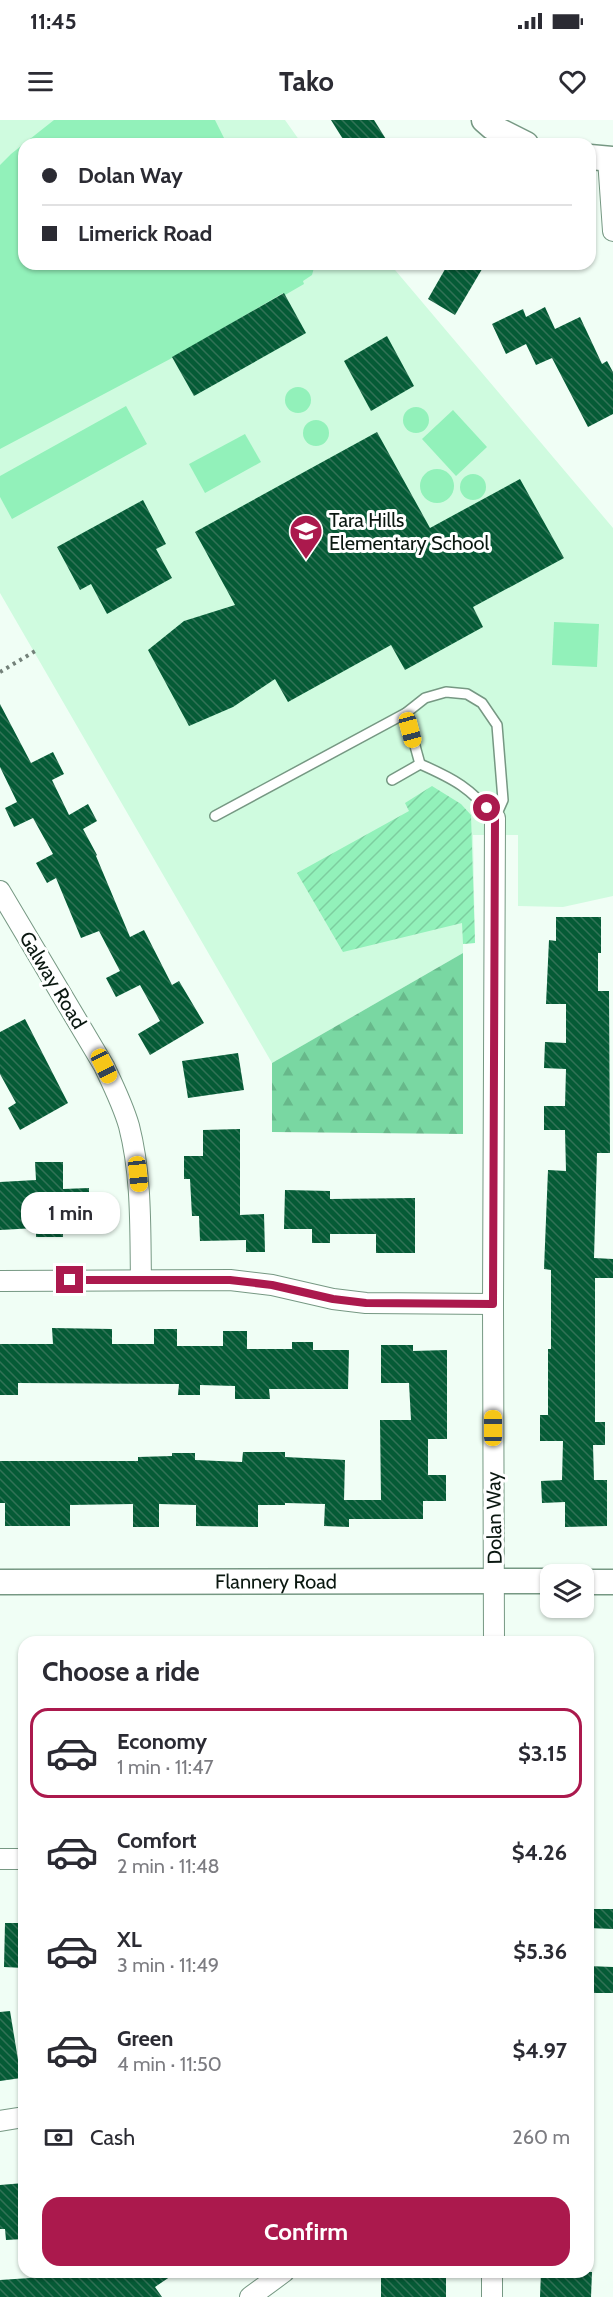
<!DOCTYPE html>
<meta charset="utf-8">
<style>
:root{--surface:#fff;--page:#f7f7f7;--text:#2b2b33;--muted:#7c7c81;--line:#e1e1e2;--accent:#ab194d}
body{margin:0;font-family:Cabin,sans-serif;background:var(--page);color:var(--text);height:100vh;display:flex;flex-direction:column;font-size:22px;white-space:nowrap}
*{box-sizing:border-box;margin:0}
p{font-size:20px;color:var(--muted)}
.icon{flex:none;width:33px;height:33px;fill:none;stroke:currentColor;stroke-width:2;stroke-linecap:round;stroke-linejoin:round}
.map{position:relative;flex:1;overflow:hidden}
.sheet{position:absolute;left:18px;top:1516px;width:576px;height:642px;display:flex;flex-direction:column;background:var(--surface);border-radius:18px;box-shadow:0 2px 4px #0004}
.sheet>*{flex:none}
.top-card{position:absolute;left:18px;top:18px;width:578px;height:132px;border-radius:18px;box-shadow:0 2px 4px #0004;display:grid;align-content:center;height:132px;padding:0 24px;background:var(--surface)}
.tools{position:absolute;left:540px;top:1444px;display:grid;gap:12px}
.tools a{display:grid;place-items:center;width:54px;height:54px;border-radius:12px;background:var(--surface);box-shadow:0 2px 4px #0004;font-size:30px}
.end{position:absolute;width:27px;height:27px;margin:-14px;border:8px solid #ab194d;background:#fff;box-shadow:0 0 0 3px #fff}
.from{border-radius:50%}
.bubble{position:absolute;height:42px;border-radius:18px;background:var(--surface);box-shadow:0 2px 4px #0004;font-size:20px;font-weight:800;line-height:42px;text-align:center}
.car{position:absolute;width:18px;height:36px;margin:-18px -9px;border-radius:8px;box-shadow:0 0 4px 2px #0007;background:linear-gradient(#f5c518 24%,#345 0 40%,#f5c518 0 76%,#345 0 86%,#f5c518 0)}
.top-card b{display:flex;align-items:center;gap:21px;height:57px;font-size:22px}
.top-card b+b{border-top:2px solid var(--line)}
.top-card i{width:15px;height:15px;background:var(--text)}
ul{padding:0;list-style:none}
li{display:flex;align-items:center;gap:18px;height:90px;margin:0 12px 9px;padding:0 12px;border:3px solid transparent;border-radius:18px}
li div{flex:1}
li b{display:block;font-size:22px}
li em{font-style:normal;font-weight:800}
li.current{border-color:var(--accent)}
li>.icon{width:54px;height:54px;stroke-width:1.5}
h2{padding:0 24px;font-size:27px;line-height:72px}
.pay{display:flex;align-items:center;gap:15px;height:66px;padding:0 24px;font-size:22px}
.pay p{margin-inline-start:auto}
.cta{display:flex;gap:12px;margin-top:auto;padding:12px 24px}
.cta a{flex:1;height:69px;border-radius:18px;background:var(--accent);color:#fff;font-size:24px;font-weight:800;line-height:69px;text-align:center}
.status{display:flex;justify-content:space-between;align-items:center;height:42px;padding:0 30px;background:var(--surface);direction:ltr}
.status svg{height:16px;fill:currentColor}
header{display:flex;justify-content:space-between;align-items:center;height:78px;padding:0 24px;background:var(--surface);font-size:27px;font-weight:800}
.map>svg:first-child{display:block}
.built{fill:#cffbdf}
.green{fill:#92f1ba}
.forest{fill:url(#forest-firs)}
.garden{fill:url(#garden-furrows)}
.building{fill:url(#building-back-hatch)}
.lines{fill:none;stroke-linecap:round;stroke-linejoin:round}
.service-casing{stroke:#769883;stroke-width:12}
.minor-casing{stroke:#769883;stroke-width:22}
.tertiary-casing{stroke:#769883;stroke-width:27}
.path{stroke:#738179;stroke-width:4;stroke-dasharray:3 4.5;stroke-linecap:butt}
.service{stroke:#fff;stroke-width:9}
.minor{stroke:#fff;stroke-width:20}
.tertiary{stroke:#fff;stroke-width:24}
.route{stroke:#ab194d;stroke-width:8}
.labels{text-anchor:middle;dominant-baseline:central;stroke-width:6;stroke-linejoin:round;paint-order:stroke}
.poi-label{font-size:20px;fill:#0a1710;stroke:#fff;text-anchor:start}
.street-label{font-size:20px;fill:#0a1710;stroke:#fff}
</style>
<div class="status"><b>11:45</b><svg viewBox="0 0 49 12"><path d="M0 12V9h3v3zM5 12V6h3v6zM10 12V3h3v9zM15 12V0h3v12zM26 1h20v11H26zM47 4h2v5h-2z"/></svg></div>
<header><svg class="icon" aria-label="menu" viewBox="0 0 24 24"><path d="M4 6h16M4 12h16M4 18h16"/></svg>Tako<svg class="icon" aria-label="heart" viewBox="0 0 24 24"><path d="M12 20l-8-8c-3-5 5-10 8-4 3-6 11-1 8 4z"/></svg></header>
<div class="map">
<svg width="613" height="2177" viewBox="0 0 613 2177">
<defs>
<pattern id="forest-firs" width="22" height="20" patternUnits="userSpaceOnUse" patternTransform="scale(1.5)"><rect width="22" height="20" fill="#79d7a2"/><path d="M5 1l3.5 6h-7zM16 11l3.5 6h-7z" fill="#67b88a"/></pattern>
<pattern id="garden-furrows" width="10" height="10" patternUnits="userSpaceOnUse" patternTransform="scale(1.5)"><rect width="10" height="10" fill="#92f1ba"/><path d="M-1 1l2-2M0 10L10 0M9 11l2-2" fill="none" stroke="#7dce9f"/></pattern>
<pattern id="building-back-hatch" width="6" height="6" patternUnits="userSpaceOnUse" patternTransform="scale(1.5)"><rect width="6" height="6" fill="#055b36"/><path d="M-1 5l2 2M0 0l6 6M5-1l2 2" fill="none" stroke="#317256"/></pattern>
</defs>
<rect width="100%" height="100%" fill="#f0fef5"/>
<polygon class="built" points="0,0 285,0 302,24 24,24 24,144 390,144 613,408 613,776 563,787 518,786 518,715 473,715 475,823 463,824 463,833 272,943 0,473"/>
<g class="green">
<polygon points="54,0 215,0 227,24 24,24 24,144 315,144 312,155 303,161 304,164 285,175 283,173 172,238 0,329 0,45 11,34"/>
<circle cx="298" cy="280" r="13"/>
<polygon points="126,286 147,324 12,399 0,377 0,356"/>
<circle cx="416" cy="300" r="13"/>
<polygon points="453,290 487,327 456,356 422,319"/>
<circle cx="316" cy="313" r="13"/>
<polygon points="245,314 261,342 205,373 189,344"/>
<circle cx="437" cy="366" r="17"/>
<circle cx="473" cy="367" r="13"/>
<polygon points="554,502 599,504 597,547 552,545"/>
</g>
<polygon class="forest" points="463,833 463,1014 272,1012 272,943"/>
<polygon class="garden" points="432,666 461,684 471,695 475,823 463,824 462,803 343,832 297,753 409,691 405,683"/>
<g class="building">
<polygon points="331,0 374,0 389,24 346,24"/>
<polygon points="448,144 485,144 455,195 428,179"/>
<polygon points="284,173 306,213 194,276 172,237"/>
<polygon points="545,187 555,209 580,197 602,244 607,241 613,252 613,294 588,307 552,238 536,245 526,224 506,234 492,204 523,189 526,197"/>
<polygon points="387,216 414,266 371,291 344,241"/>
<polygon points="377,312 430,408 520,359 564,438 473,487 483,507 405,550 391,525 288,582 275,559 233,587 189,606 148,530 184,501 235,485 195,412"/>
<polygon points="143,380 166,424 156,429 172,458 107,494 91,464 80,470 57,427"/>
<polygon points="0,584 31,643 53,632 64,654 52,660 69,695 88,684 97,701 83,709 97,735 96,736 130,817 144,810 172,865 179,861 204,903 150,935 138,914 160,901 140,865 116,877 106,858 120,851 99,811 81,818 56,758 47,763 36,743 53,734 33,698 14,707 5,688 17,682 0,647"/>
<polygon points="556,797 601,797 601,833 598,833 598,871 609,871 610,1033 597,1033 594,1138 613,1139 613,1158 595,1158 595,1302 605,1302 605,1325 593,1325 594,1360 607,1360 607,1406 565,1407 565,1382 542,1383 541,1361 562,1360 563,1321 540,1321 540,1295 548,1295 548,1229 551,1229 551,1150 544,1149 548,1050 566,1051 565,1010 544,1010 544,986 565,986 566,949 544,948 545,922 566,923 566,884 546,884 549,820 556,821"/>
<polygon points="25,899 68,983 20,1010 8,988 16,983 0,954 0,912"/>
<polygon points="238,933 244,970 188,978 182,941"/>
<polygon points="240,1009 240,1095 264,1094 265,1132 246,1132 246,1120 200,1121 199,1096 192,1096 190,1059 184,1059 184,1036 203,1036 203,1010"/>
<polygon points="35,1042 63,1042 63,1069 89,1068 89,1110 63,1110 63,1117 36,1117 36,1108 0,1110 0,1062 36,1060"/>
<polygon points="285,1070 330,1071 330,1079 415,1078 415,1133 376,1133 376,1114 330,1114 330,1123 312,1123 312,1109 284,1109"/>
<polygon points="52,1208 112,1209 112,1224 154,1224 154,1209 177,1209 177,1226 223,1226 223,1211 247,1211 247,1229 292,1229 292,1222 313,1222 313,1230 349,1230 348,1269 269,1269 270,1279 235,1279 235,1266 200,1265 200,1275 178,1275 179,1264 18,1263 18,1275 0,1275 0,1224 53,1224"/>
<polygon points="381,1225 413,1225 413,1231 447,1230 447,1319 428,1319 428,1355 446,1355 446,1381 423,1381 423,1399 349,1399 349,1407 324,1406 325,1384 285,1383 285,1385 258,1385 258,1407 196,1406 196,1385 159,1384 159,1407 133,1407 133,1384 70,1385 70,1406 5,1406 5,1383 0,1383 0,1341 138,1341 138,1337 172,1336 172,1333 195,1333 195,1340 242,1342 243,1332 285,1332 285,1337 345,1340 344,1380 381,1380 380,1300 411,1300 409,1263 381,1263"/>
<polygon points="588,1789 613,1789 613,1809 588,1808"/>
<polygon points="5,1803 24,1803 24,1848 4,1847"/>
<polygon points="588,1846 613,1847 613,1873 588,1873"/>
<polygon points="10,1891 21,1958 0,1961 0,1892"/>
<polygon points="24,2063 24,2119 6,2120 5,2109 0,2109 0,2065"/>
<polygon points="59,2152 177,2152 155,2167 162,2177 0,2177 0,2160 59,2156"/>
<rect x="381" y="2152" width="65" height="25"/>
<polygon points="541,2152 592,2152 591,2177 540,2177"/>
</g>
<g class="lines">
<defs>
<g id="service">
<polyline points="406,593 420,644"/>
<polyline points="392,660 420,644"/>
<path d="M215 696 406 593 425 578 446 572 467 574 482 583 497 605 503 680 495 698C471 668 454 659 420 644"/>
</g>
<g id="minor">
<polyline points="608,39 613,111"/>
<path d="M0 771 104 946C113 965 123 985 129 1006 142 1057 140 1108 141 1160"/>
<polyline points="0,1161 230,1160 272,1165 333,1179 366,1183 493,1184"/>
<polyline points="494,1522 493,1184 495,698"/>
<polyline points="0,1739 24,1739"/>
<polyline points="0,2001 24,1997"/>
<polyline points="492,2152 492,2177"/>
<polyline points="250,2177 284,2152"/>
</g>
<g id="tertiary">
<polyline points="484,0 492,7 526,24"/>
<polyline points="590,37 613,39"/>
<path id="s1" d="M0 1462 550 1461"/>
<polyline points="584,1462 613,1462"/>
</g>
</defs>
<use href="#service" class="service-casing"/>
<use href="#minor" class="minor-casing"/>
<use href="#tertiary" class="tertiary-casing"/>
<polyline class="path" points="0,552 37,530"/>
<use href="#service" class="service"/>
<use href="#minor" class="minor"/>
<use href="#tertiary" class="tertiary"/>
</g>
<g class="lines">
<polyline class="route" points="70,1160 230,1160 272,1165 333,1179 366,1183 493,1184 495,698 487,688"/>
</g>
<defs>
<symbol id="school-pin" viewBox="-11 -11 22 30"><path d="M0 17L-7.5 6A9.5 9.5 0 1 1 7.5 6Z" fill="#ab194d" stroke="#fff"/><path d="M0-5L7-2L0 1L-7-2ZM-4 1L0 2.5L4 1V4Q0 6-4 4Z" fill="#fff"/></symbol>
</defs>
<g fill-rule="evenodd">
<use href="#school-pin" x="287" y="392" width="38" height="52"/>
</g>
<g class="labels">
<g class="poi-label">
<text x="329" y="400">Tara Hills<tspan x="329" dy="23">Elementary School</tspan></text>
</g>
<g class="street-label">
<text transform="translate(53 860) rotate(59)">Galway Road</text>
<text transform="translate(494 1398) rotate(-91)">Dolan Way</text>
<text stroke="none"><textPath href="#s1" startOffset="276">Flannery Road</textPath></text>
</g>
</g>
</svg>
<div class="tools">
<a><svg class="icon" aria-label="layers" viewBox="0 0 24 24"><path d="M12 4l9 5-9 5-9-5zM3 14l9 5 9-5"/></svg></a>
</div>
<i class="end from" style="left:487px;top:688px"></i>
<i class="end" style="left:70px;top:1160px"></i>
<div class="bubble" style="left:21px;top:1072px;width:99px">1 min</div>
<i class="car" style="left:410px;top:610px;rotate:165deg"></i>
<i class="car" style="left:104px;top:946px;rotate:154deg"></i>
<i class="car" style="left:138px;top:1054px;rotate:174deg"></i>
<i class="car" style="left:493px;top:1308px;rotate:0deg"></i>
<div class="top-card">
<b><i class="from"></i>Dolan Way</b>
<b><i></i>Limerick Road</b>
</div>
<section class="sheet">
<h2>Choose a ride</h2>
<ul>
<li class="current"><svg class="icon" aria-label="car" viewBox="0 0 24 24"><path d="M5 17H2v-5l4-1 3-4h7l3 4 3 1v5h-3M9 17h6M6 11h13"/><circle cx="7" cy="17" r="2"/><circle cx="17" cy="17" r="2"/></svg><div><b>Economy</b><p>1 min · 11:47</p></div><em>$3.15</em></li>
<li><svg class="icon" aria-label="car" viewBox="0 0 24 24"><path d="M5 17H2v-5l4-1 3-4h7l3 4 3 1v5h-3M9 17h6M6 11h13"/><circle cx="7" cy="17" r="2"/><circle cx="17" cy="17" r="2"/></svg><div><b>Comfort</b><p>2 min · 11:48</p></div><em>$4.26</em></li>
<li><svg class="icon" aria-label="car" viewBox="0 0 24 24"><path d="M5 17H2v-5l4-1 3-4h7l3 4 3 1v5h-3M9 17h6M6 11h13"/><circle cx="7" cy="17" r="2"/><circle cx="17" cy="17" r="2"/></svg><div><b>XL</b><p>3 min · 11:49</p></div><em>$5.36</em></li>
<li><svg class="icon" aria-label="car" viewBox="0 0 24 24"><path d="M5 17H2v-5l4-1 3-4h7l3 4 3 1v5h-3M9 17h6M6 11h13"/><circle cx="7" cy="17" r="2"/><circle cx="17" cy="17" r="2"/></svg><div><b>Green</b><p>4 min · 11:50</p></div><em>$4.97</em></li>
</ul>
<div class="pay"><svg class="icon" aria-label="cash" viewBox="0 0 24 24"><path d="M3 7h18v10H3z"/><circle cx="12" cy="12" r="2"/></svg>Cash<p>260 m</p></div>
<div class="cta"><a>Confirm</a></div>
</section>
</div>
